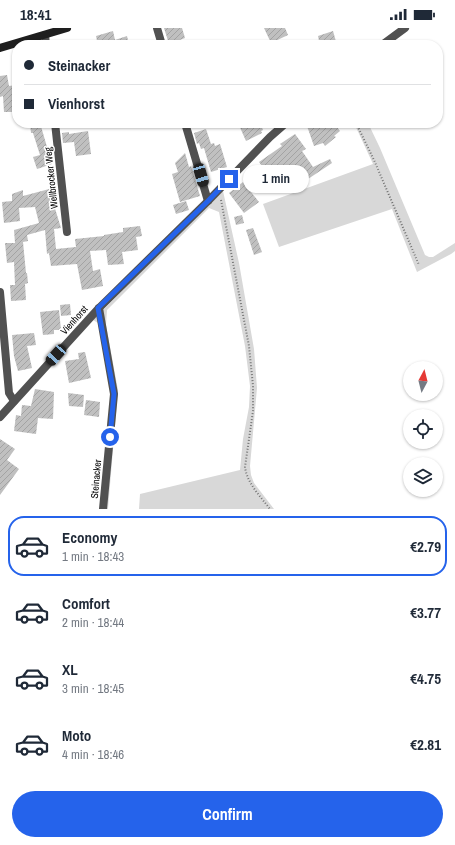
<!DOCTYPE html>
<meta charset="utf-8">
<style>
:root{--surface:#fff;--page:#f2f2f3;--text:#1f2937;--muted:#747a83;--line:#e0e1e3;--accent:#2563eb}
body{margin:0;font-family:"Archivo Narrow",sans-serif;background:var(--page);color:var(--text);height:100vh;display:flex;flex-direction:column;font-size:15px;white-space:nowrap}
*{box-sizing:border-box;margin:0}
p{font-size:13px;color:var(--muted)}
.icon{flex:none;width:22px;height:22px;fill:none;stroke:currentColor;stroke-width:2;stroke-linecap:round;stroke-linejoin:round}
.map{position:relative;height:481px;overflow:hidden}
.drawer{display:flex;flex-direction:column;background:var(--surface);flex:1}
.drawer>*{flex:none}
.top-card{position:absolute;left:12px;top:12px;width:431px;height:88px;border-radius:16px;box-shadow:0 1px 3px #0004;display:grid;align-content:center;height:88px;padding:0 12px;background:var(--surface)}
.needle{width:26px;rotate:7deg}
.tools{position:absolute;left:403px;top:333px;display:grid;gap:8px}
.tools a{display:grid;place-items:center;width:40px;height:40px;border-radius:50%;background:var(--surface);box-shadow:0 1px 3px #0004;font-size:20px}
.end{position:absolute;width:18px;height:18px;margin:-9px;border:5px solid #2563eb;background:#fff;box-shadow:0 0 0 2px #fff}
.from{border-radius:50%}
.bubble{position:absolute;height:28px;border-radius:14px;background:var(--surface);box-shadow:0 1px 3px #0004;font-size:13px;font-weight:800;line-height:28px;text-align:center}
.car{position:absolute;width:12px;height:24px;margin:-12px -6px;border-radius:5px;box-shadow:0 0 3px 1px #0007;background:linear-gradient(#222 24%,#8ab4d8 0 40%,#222 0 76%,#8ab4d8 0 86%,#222 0)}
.top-card b{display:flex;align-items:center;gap:14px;height:38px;font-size:15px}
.top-card b+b{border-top:1px solid var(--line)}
.top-card i{width:10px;height:10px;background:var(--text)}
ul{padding:7px 0 0;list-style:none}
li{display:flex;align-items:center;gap:12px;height:60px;margin:0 8px 6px;padding:0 4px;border:2px solid transparent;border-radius:16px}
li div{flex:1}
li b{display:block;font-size:15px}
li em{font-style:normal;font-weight:800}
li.current{border-color:var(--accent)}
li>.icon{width:36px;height:36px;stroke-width:1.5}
.cta{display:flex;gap:8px;margin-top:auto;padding:8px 12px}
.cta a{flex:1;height:46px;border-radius:24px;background:var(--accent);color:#fff;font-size:16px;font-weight:800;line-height:46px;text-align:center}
.status{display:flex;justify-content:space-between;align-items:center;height:28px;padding:0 20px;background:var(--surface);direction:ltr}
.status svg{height:11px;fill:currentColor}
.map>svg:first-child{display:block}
.green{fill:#d8d8d8}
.building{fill:url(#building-hatch)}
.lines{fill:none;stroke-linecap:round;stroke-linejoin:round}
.path{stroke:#737373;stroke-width:2;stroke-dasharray:1 2;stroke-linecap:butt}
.street{stroke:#515151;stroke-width:8}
.secondary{stroke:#1e1e1e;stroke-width:8}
.route{stroke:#2563eb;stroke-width:5}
.labels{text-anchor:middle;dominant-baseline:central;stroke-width:3;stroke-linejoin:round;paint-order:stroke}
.street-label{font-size:10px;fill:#000;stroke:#fff}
</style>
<div class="status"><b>18:41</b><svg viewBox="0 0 49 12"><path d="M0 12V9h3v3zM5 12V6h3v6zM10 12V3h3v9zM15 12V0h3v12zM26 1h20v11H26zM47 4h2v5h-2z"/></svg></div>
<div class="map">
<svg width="455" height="481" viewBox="0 0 455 481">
<defs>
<pattern id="building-hatch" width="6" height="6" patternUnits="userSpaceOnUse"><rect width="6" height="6" fill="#c0c0c0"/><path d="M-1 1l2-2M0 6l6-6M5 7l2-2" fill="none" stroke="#a3a3a3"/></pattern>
</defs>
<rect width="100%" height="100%" fill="#fff"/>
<g class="green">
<polygon points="354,95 368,95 380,120 425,227 429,229 433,229 455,215 455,223 451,226 417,244 392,181 279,219 263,176 373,136"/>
<polygon points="223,163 239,235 254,321 257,360 250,438 251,447 254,455 274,481 139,481 140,466 240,442 243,411 249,379 250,358 245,318 219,184 209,180 107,282 106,297 118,362 108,481 101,481 112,365 98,295 93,292"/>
</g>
<g class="building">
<polygon points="164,0 182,0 185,10 169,16"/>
<polygon points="264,0 285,0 288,7 271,15"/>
<polygon points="113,3 115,12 127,8 129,17 98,17 96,8"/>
<polygon points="333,3 337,17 320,17 318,8"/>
<polygon points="7,47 9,58 17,57 17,69 12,69 13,84 4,84 3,68 0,69 0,48"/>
<polygon points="30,95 40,95 52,136 37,141 33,129 40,127 33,105 31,105"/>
<polygon points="238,95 260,95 263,102 261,103 262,105 246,113"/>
<polygon points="311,95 334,95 340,103 334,108 336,109 325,118 323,115 314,118 307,98"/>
<polygon points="206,101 211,116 214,115 215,118 220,116 227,139 211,144 204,120 201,121 199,115 197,116 194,105"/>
<polygon points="88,103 91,126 76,128 74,114 63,115 62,105 69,104 69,106"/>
<polygon points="295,106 306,121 302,123 313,139 330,131 332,135 302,155 296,145 288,150 285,146 274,154 259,134 282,118 280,116"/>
<polygon points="185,125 189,139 191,138 200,168 180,174 172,146 178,144 175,135"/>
<polygon points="243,154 259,174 244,185 229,165"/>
<polygon points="53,160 54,164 57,163 58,173 53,174 61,200 54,201 56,221 76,219 75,211 104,208 104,207 123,204 123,200 140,198 142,208 136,209 138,222 122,224 124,236 108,237 106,222 90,223 93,243 100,241 103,258 82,262 77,236 51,238 49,225 47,226 45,202 27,207 28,213 23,214 26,245 27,245 28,255 25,256 26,272 11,273 10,257 15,257 14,234 7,235 5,215 15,215 14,202 39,195 35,179 19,180 20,193 4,195 2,174 12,173 12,166 23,162 23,168"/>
<polygon points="186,173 189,182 176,186 173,177"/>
<polygon points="242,187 244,195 236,197 234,189"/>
<polygon points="253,200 262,224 254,227 246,202"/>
<polygon points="70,276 71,287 61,288 60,277"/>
<polygon points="59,282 61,302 54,302 54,306 43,307 40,284"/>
<polygon points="34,305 36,317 27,318 32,340 18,343 14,328 12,307"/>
<polygon points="85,324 91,350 69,355 65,333 79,331 78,325"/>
<polygon points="35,361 54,364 53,391 38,390 36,406 14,403 16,387 21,388 22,377 31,378"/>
<polygon points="68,365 84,367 83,379 69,378"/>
<polygon points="86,372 100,374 99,389 84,387"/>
<polygon points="0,411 15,421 7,432 19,441 0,467"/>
</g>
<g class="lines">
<g class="path">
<polyline points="356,95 374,132 419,237"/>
<path d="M221 172 249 318 253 358V383L245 439C247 455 260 468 270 481"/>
</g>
<g class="street">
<polyline points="157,0 162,17"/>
<polyline points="45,7 46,17"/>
<polyline points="382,17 405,0"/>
<polyline points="55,95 67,204"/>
<polyline points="185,95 208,173"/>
<polyline points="0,264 9,365 14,373"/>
<polyline points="99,280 114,366 103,481"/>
<polyline points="0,389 99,280 208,173 270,109 286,95"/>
</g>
<polyline class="secondary" points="0,20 67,0"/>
</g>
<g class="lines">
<polyline class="route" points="110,409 114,366 98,280 208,173 229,151"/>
</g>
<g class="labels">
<g class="street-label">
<text transform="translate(51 150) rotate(-96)">Wellbrocker Weg</text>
<text transform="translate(74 292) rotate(-48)">Vienhorst</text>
<text transform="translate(96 451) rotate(-85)">Steinacker</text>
</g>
</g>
</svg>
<div class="tools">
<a><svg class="needle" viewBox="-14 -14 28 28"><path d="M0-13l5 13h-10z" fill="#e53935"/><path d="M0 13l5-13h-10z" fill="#747a83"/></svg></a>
<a><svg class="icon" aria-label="locate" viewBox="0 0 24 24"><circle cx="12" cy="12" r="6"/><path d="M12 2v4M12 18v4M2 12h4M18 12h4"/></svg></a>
<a><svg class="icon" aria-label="layers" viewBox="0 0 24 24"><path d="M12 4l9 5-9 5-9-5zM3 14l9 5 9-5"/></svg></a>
</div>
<i class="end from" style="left:110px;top:409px"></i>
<i class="end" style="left:229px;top:151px"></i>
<div class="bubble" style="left:243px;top:137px;width:66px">1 min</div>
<i class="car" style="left:201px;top:147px;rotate:164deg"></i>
<i class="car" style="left:56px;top:327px;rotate:222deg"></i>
<div class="top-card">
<b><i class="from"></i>Steinacker</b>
<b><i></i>Vienhorst</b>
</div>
</div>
<section class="drawer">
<ul>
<li class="current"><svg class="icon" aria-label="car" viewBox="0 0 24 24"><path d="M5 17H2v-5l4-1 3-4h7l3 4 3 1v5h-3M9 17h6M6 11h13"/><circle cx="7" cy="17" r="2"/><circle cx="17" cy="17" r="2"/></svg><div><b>Economy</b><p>1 min · 18:43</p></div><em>€2.79</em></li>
<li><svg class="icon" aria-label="car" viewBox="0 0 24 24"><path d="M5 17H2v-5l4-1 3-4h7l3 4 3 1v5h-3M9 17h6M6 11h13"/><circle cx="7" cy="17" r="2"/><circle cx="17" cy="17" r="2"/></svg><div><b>Comfort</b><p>2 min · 18:44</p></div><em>€3.77</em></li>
<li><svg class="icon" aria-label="car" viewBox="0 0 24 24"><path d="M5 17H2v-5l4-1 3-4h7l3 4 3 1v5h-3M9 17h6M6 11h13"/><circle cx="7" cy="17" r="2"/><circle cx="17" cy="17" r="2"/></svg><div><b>XL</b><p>3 min · 18:45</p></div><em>€4.75</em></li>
<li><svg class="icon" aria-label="car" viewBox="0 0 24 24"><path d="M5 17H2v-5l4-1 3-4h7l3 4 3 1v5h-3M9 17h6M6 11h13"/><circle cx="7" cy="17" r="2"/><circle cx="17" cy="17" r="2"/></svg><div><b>Moto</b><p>4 min · 18:46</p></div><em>€2.81</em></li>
</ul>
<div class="cta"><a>Confirm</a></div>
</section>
